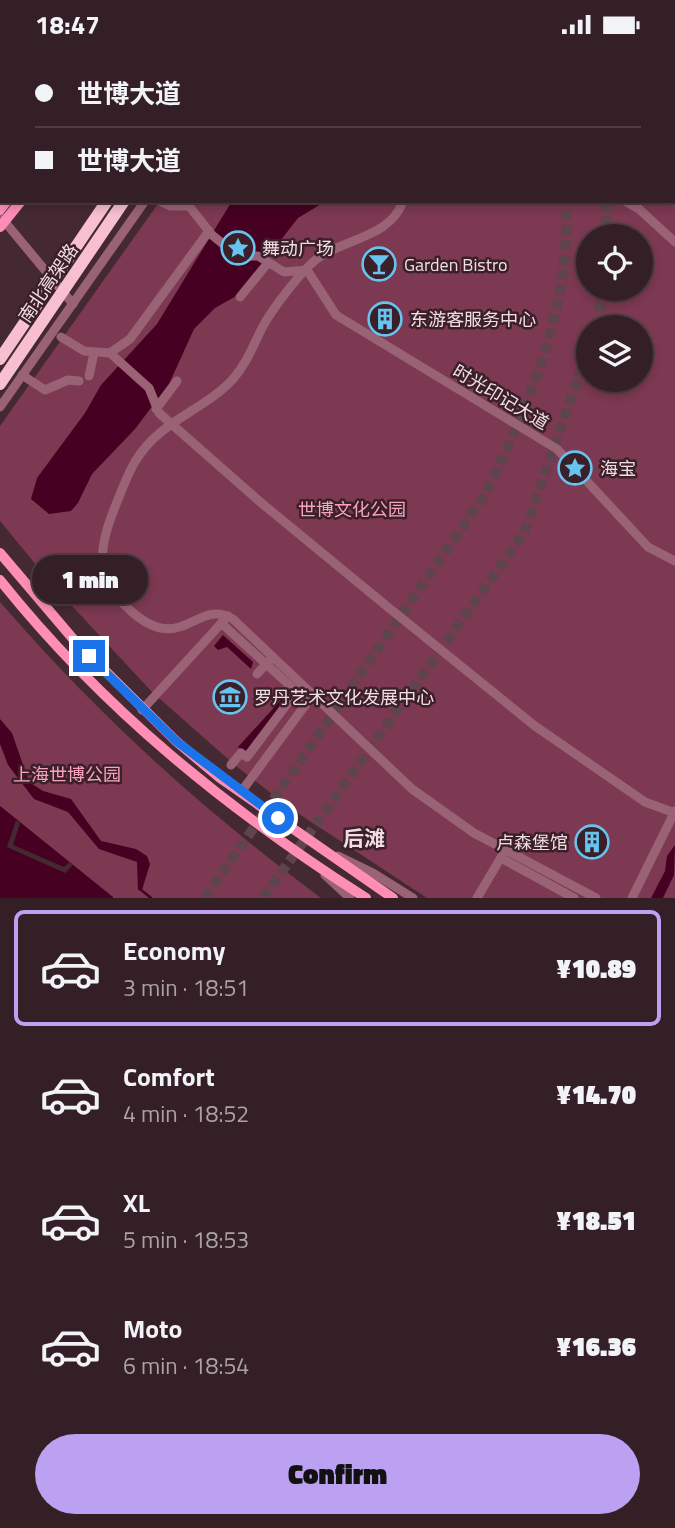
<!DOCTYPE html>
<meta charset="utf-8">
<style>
:root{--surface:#341f26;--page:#3c272e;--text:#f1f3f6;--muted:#a9a2a7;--line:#4e3d43;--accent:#bca0f2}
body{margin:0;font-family:"Titillium Web","Noto Sans SC",sans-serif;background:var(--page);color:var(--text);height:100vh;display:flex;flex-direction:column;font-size:26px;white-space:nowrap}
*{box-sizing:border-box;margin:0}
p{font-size:23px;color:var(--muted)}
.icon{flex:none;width:38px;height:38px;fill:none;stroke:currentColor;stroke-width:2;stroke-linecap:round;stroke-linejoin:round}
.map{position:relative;height:849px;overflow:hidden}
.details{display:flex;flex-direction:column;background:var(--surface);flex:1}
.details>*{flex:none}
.banner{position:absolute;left:0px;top:0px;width:676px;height:154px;box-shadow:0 4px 10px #0003,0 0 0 2px var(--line);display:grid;align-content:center;height:154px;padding:0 35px;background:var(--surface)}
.tools{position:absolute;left:576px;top:175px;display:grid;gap:14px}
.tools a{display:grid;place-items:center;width:77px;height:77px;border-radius:50%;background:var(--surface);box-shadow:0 4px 10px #0003,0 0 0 2px var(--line);font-size:35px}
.end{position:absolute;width:32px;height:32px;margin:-16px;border:9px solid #1a73e8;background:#fff;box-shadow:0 0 0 4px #fff}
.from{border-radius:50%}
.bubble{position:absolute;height:49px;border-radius:24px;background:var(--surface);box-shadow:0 4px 10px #0003,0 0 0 2px var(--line);font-size:23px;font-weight:800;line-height:49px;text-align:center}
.banner b{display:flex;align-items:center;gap:24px;height:66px;font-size:26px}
.banner b+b{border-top:2px solid var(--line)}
.banner i{width:18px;height:18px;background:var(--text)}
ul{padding:12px 0 0;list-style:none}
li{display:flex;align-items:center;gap:21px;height:116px;margin:0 14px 10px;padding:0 21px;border:4px solid transparent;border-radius:10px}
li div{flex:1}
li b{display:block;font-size:26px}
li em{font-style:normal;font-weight:800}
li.active{border-color:var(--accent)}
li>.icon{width:63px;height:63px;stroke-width:1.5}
.action{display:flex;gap:14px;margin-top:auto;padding:14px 35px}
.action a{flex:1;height:80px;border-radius:42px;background:var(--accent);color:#111;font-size:28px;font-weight:800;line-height:80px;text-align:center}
.status{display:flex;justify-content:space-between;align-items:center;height:49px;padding:0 35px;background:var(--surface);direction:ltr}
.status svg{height:19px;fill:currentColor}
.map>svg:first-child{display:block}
.green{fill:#7c3951;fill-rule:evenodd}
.water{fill:#460022}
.pier{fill:#452932}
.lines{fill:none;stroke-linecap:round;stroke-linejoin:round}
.stream{stroke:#460022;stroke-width:2.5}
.major-tunnel{stroke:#5f444d;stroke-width:10;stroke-dasharray:10 5;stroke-linecap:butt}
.minor{stroke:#9a6275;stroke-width:9}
.major{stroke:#ff8eb6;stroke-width:10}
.highway{stroke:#f7bfd0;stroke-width:12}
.highway-bridge{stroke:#f7bfd0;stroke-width:12}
.route{stroke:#1a73e8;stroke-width:9}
.labels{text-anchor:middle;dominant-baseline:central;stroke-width:5;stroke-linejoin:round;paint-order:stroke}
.poi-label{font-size:18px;fill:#f1dee3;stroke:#3b1f29;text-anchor:start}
.street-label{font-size:18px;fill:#f1dee3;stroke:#3b1f29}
.park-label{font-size:18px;fill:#f9a1be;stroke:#3b1f29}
.quarter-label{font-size:21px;font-weight:bold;fill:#f1dee3;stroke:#3b1f29}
</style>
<div class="status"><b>18:47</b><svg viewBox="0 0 49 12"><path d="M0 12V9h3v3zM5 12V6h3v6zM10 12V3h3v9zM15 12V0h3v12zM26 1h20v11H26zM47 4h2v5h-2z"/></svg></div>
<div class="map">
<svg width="675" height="849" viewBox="0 0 675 849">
<rect width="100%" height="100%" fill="#452932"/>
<g class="green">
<path d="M268 0H675V849H427L290 759 236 717 152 643 47 530 50 528 64 536 71 525 80 530 88 516 67 504 42 523 0 472V377L160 152H674V2ZM588 187H640V240H588ZM588 278H640V331H588Z"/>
<path d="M0 553C99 667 200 759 321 849H113L0 757Z"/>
</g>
<g class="water">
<polygon points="232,152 326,152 298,169 238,246 215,259 194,280 169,335 135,380 92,425 78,454 71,462 49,465 31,450 37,429 85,364 101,336 157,275"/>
<polygon points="223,586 253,613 251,620 227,598 218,601 214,597"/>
<polygon points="285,642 289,646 246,704 238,698 280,652 279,645"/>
<polygon points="0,670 12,684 29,733 43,742 71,750 101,792 136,800 147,807 150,815 142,841 138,841 137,813 99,800 68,763 34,750 8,716 0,695"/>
<polygon points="0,757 113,848 113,849 0,849"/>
<polygon points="675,796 674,826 663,849 651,849 665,822 667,807"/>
</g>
<polygon class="pier" points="16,771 20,774 13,796 64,818 70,813 73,816 65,824 7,798"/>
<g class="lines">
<polyline class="stream" points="140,840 151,849"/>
<g class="major-tunnel">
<polyline points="550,0 551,2"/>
<polyline points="589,0 589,2"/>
<polyline points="606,152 606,187"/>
<polyline points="596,278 604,240"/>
<path d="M205 849 486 444C532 349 570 260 566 152"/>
<polyline points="263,849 524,484 588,301"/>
</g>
<g class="minor">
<polyline points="374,0 375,2"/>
<polyline points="252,2 253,0"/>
<polyline points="674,98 675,99"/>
<polyline points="160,152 170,157 189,157 212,186 238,207 258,207 284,223 307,221 336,266 557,400 648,498 675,512"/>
<path d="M403 152C392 187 345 190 318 209 301 222 272 260 262 279 253 297 247 314 233 330 213 352 184 364 161 383 136 403 128 425 117 453 99 497 92 528 132 563 183 607 197 548 233 570L412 740 474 784 596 849"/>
<polyline points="625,152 639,160 675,193"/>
<polyline points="0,167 73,255"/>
<polyline points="240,248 267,215"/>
<polyline points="61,288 84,302 110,304 149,339 159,364 259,452 389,559 535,677 645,753 675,764"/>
<polyline points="110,304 130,290 209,182"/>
<polyline points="22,326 45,341 68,331 79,332"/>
<polyline points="89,327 94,304"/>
<polyline points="0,358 145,152"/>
<polyline points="156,360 177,332"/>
<polyline points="221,574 308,653"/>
<polyline points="257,625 270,611"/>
<polyline points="142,661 228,567"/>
<polyline points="231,716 241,704 247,708 299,639"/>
<polyline points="241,743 312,647"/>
<polyline points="338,807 373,824 413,849"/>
<polyline points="501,809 574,849"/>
<polyline points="325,826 350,849"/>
<polyline points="477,849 503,805"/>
<polyline points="632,849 675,762"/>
</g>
<g class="major">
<polyline points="124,2 125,0"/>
<polyline points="135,2 136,0"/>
<polyline points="0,161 7,152"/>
<polyline points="0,178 21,152"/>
<polyline points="0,504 74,591 176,692 220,729 393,849"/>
<path d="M0 531C102 659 228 761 366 849"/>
</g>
<g class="highway">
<polyline points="209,2 210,0"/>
<polyline points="226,2 227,0"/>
</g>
<g class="highway-bridge">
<polyline points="0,310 107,152"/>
<polyline points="0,335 124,152"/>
</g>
</g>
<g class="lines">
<polyline class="route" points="89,607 176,692 278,769"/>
</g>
<defs>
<symbol id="sight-ring" viewBox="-11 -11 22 22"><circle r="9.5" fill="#3b1f29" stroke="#66c4ef" stroke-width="1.5"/><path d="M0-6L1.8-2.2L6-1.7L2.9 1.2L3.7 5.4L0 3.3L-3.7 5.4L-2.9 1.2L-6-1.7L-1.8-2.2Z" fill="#66c4ef"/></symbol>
<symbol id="bar-ring" viewBox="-11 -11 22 22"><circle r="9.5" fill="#3b1f29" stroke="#66c4ef" stroke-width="1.5"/><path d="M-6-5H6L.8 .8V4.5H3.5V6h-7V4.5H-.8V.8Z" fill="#66c4ef"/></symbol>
<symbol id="building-ring" viewBox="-11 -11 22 22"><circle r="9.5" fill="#3b1f29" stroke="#66c4ef" stroke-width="1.5"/><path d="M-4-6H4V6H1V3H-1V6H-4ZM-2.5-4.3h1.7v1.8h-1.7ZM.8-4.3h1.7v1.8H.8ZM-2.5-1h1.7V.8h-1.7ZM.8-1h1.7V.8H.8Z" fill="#66c4ef"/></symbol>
<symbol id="museum-ring" viewBox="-11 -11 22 22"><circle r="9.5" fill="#3b1f29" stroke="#66c4ef" stroke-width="1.5"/><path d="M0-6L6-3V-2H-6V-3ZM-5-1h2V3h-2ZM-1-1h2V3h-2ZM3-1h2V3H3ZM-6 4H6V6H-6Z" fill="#66c4ef"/></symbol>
</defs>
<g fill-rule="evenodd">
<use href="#sight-ring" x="219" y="180" width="38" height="38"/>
<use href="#bar-ring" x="360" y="196" width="38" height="38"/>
<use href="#building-ring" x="366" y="251" width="38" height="38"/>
<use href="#sight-ring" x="556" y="400" width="38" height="38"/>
<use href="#museum-ring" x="211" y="629" width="38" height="38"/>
<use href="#building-ring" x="573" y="774" width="38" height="38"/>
</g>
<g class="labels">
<g class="poi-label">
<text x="262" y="199">舞动广场</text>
<text x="404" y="215">Garden Bistro</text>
<text x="410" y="270">东游客服务中心</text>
<text x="600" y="419">海宝</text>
<text x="254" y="648">罗丹艺术文化发展中心</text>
<text x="568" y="793" text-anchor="end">卢森堡馆</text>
</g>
<g class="street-label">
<text transform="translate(48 234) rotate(-56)">南北高架路</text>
<text transform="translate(501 348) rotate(31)">时光印记大道</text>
</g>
<g class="park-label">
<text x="352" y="460">世博文化公园</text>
<text x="67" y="725">上海世博公园</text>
</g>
<g class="quarter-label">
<text x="364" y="789">后滩</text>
</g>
</g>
</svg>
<div class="tools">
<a><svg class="icon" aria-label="locate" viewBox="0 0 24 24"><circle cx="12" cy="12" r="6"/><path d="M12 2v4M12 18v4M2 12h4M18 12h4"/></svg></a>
<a><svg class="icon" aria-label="layers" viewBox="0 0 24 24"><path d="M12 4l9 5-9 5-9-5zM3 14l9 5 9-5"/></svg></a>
</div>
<i class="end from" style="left:278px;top:769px"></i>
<i class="end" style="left:89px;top:607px"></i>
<div class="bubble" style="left:32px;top:506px;width:116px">1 min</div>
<div class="banner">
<b><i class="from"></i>世博大道</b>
<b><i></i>世博大道</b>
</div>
</div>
<section class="details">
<ul>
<li class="active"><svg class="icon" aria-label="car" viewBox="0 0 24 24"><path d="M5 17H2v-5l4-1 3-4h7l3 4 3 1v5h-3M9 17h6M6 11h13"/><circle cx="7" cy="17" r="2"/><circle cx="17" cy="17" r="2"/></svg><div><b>Economy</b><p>3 min · 18:51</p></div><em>¥10.89</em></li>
<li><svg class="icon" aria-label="car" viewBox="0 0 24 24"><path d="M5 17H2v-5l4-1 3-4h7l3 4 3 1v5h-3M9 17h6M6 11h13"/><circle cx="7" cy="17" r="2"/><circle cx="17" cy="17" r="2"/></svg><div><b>Comfort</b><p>4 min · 18:52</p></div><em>¥14.70</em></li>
<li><svg class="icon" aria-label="car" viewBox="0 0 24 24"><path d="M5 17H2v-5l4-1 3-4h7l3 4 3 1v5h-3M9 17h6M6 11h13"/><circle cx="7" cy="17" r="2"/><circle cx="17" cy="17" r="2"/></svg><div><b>XL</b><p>5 min · 18:53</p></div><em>¥18.51</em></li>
<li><svg class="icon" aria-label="car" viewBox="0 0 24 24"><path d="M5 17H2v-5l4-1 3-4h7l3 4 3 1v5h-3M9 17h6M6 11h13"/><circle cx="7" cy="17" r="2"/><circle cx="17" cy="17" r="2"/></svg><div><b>Moto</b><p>6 min · 18:54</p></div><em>¥16.36</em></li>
</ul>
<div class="action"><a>Confirm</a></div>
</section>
